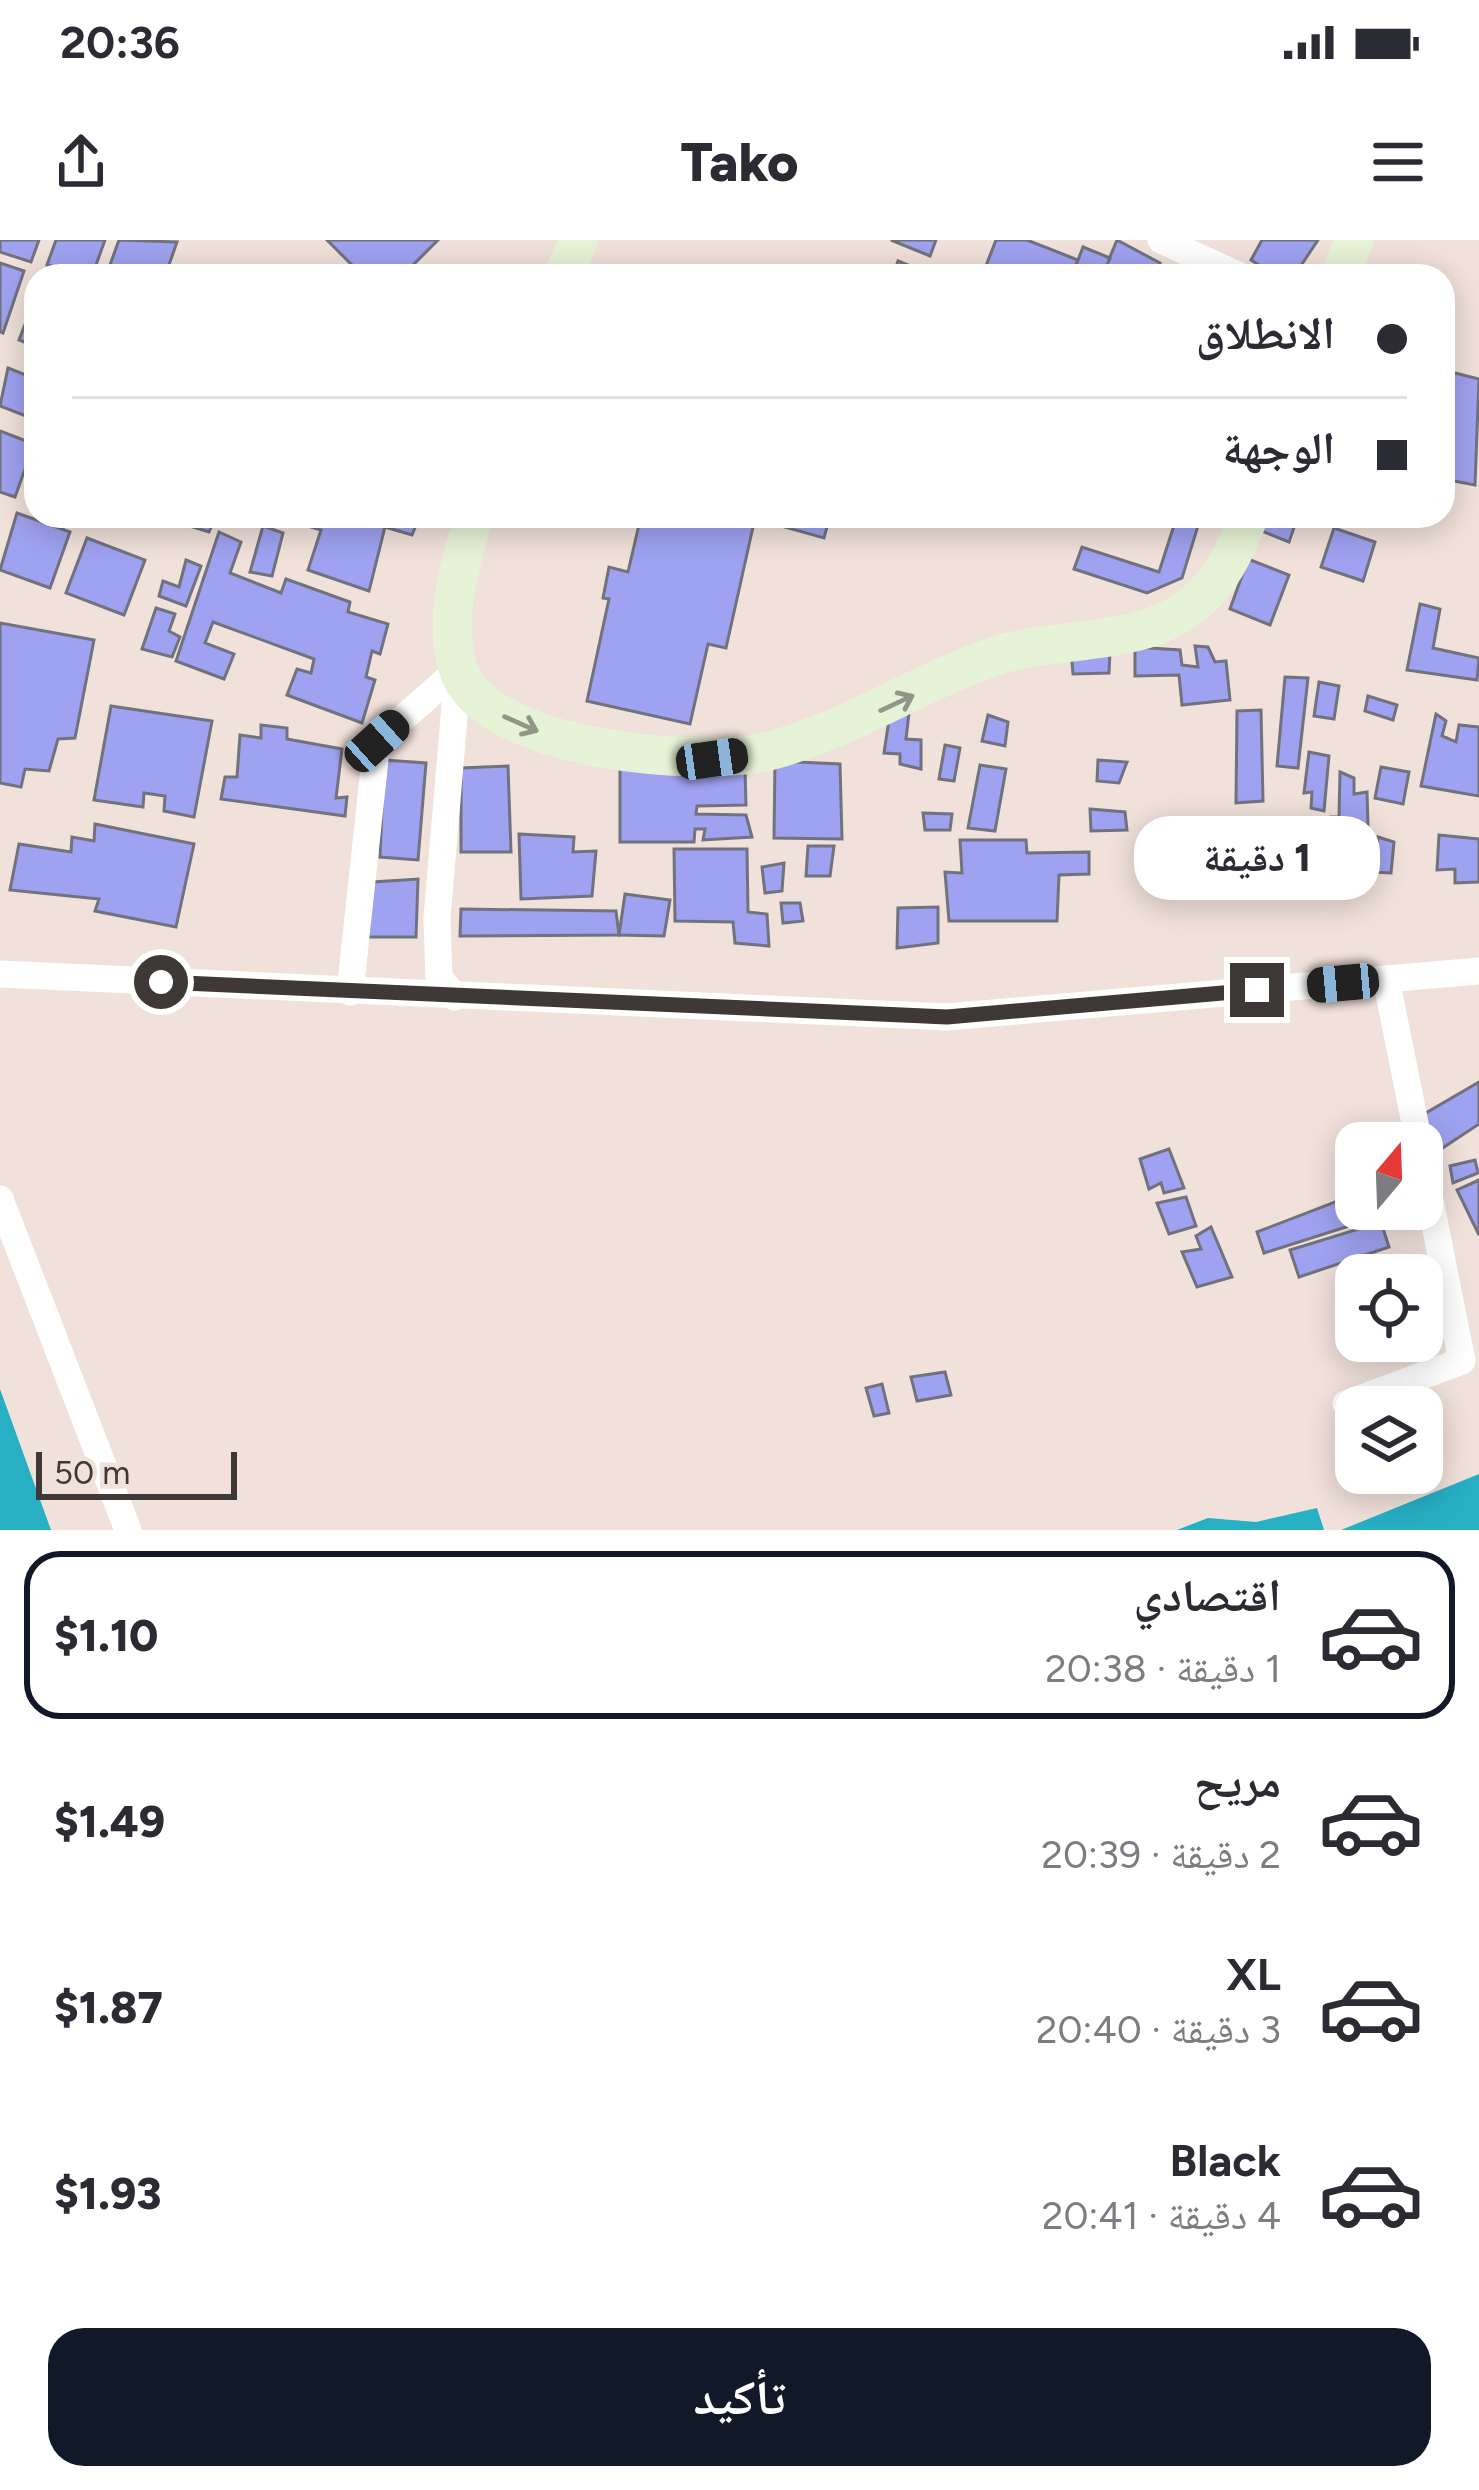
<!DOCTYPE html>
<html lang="ar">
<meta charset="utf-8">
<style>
:root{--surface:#fff;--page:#f2f2f3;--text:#2b2b33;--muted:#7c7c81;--line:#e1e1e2;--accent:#111827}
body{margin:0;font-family:Figtree,"Noto Naskh Arabic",sans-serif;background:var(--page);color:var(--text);direction:rtl;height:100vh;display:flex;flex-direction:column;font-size:45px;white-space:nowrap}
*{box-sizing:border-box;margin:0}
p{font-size:39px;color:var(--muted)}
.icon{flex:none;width:66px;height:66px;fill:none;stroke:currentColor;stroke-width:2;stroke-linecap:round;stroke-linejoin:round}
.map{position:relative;height:1290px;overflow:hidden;direction:ltr}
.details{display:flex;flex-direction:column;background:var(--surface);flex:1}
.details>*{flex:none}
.hud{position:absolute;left:24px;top:24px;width:1431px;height:264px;border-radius:36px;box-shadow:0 6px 30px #0003;direction:rtl;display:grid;align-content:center;height:264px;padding:0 48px;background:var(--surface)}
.needle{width:78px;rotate:19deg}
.controls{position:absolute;left:1335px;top:882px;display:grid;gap:24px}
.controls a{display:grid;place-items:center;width:108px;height:108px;border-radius:24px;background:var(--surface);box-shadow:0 6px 30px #0003;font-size:60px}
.scale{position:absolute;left:36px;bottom:30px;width:201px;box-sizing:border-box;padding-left:12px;border:6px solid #3e3836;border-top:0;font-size:33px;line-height:42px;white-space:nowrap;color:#3e3836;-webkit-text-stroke:9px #f0e1da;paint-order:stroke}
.end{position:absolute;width:54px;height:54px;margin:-27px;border:15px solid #3e3836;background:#fff;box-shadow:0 0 0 6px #fff}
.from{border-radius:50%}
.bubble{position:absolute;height:84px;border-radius:36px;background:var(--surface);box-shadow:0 6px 30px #0003;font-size:39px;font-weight:800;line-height:84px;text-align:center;direction:rtl}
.car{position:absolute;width:36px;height:72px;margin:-36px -18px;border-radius:15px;box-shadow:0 0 9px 3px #0007;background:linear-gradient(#222 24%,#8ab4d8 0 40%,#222 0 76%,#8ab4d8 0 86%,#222 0)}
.hud b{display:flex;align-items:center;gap:42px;height:114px;font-size:45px}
.hud b+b{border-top:3px solid var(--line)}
.hud i{width:30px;height:30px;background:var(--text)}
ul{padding:21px 0 0;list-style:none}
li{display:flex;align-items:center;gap:36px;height:168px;margin:0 24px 18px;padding:0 24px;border:6px solid transparent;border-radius:36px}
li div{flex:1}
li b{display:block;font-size:45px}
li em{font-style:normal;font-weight:800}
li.current{border-color:var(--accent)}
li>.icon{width:108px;height:108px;stroke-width:1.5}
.primary-button{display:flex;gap:24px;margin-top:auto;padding:24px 48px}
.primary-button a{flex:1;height:138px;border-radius:36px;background:var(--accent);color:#fff;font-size:48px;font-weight:800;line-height:138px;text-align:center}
.status{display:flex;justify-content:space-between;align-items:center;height:84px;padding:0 60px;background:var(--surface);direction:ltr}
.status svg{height:33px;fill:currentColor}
header{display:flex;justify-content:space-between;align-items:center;height:156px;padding:0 48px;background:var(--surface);font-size:54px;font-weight:800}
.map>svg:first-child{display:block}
.water{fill:#27afc4}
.building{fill:#9fa2f0;stroke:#71727e;stroke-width:3}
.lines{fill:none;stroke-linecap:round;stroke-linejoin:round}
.street{stroke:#fff;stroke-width:27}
.secondary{stroke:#e7f3d6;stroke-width:39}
.oneway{stroke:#929686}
.route{stroke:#3e3836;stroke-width:15}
</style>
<div class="status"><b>20:36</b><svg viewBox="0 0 49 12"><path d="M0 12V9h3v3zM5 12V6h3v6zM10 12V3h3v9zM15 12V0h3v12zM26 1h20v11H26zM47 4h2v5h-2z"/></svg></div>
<header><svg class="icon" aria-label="menu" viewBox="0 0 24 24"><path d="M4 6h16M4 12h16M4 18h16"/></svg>Tako<svg class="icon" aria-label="share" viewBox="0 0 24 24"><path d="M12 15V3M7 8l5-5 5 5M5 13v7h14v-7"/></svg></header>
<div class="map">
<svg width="1479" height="1290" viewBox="0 0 1479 1290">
<rect width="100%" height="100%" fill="#f0e1da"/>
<g class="water">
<polygon points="0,1149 51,1290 0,1290"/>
<polygon points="1479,1234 1479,1290 1341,1290"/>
<polygon points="1317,1268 1324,1290 1177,1290 1208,1278 1256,1282"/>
</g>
<g class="building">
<polygon points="0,0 39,0 31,22 0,12"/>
<polygon points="56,0 105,0 92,36 47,25"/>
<polygon points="119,0 177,2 165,36 106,36"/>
<polygon points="327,0 438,0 402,36 363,36"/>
<polygon points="891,0 936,0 930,16"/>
<polygon points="996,0 1027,0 1078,20 1072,36 982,36"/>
<polygon points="1117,0 1160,23 1151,36 1102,36"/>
<polygon points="1262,0 1318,0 1294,36 1276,36 1251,20"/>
<polygon points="1083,7 1110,18 1102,36 1072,36"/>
<polygon points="898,21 935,36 893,36"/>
<polygon points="0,23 24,31 3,93 0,92"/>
<polygon points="36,56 36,107 19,100"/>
<polygon points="8,128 36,139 36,180 0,166"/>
<polygon points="1443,130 1479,139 1475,245 1443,239"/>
<polygon points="0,191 34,204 15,257 0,252"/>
<polygon points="17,273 70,292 50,348 0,330"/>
<polygon points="188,276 216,276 209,292 186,285"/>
<polygon points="641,276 755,278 726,408 708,404 690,484 587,461 609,359 603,358 609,327 628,332"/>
<polygon points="783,276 830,276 824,298 781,286"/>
<polygon points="1177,276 1201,276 1182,338 1147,353 1074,329 1082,307 1159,332"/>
<polygon points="1265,276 1298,276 1289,302 1259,290"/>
<polygon points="278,277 413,276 419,278 412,295 385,287 369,351 308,330 321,290"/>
<polygon points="263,286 283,293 272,336 250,332"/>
<polygon points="1334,288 1375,302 1363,341 1321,327"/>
<polygon points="219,292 241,302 230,333 281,353 286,339 350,362 348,372 388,384 380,414 372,411 366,437 375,440 362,483 287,455 297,429 311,433 314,419 213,382 205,403 234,414 224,439 176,421"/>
<polygon points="87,298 145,320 124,375 66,353"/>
<polygon points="1248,319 1289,335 1270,385 1230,369"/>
<polygon points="186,320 201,326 186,366 159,356 163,341 179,347"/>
<polygon points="1420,364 1440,369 1433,408 1479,418 1477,440 1407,430"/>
<polygon points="156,368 175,374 169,391 180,397 172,417 142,409"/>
<polygon points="0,383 94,400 75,498 58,499 49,531 25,529 21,547 0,543"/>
<polygon points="1195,406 1208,407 1215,422 1226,421 1230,460 1182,465 1179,435 1135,436 1135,407 1180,410 1182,425 1198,427"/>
<polygon points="1071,411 1110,411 1109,433 1073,434"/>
<polygon points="1285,437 1308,438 1298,528 1277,526"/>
<polygon points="1319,442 1339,446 1334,479 1314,476"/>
<polygon points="1368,456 1397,465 1393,480 1365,471"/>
<polygon points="910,464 906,499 921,500 921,529 900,524 900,514 884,513 891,466"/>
<polygon points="111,466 212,481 194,577 164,571 165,556 144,553 143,567 94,560"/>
<polygon points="1261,470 1263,561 1236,563 1237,471"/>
<polygon points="1436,474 1446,481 1442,496 1456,502 1459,485 1479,487 1479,556 1421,546"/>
<polygon points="988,475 1008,482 1005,506 982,501"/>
<polygon points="261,485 287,488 287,499 342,509 336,558 347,557 345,576 221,559 225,537 237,537 240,495 261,498"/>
<polygon points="945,505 960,508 954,541 939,539"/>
<polygon points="1309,512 1329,516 1324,571 1311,568 1312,552 1304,553"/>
<polygon points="384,520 426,523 418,620 380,617"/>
<polygon points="1098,520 1127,522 1119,543 1097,541"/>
<polygon points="775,521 840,524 842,599 774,598"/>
<polygon points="620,525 745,529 746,565 697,566 696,574 746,575 752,597 703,600 705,589 695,589 694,602 620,602"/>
<polygon points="980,525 1006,529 995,591 968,588"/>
<polygon points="508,526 511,612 461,612 461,528"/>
<polygon points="1381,527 1409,532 1403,564 1375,558"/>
<polygon points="1340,532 1354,538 1354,554 1367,552 1369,618 1348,619 1348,597 1331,599 1331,577 1339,577"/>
<polygon points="1090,569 1125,572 1127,590 1091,591"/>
<polygon points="923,573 952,574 950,590 925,590"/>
<polygon points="95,584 194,604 176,687 95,671 99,659 10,650 19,604 71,612 72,597 94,601"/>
<polygon points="1280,591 1319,592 1317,638 1290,633 1291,645 1275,643 1272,616 1279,617"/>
<polygon points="519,594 574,597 573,612 596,611 592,656 521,659"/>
<polygon points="1439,595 1479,599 1479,642 1455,643 1455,629 1437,630"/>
<polygon points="1378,597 1394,602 1391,633 1372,632"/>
<polygon points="960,600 1026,600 1027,613 1089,612 1089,634 1059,635 1057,681 949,681 945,632 962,633"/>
<polygon points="808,606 834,606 830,636 806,636"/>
<polygon points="674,609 747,609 748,672 767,674 769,706 735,703 733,682 675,681"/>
<polygon points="784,623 782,651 765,653 762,627"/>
<polygon points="418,639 416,697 368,697 373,642"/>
<polygon points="625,654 670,660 664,696 619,695"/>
<polygon points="781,663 800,663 803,681 783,683"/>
<polygon points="938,667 938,703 897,708 898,668"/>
<polygon points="461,669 616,671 619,695 460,696"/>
<polygon points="1479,842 1479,884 1432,915 1407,884"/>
<polygon points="1169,909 1184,948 1164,953 1161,943 1149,949 1140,919"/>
<polygon points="1475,920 1478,933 1453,943 1450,926"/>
<polygon points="1479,940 1479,995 1457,950"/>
<polygon points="1356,954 1356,969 1364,969 1368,980 1264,1013 1257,992"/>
<polygon points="1186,957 1196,986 1169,994 1157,963"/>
<polygon points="1381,982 1389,1007 1299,1037 1290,1010"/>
<polygon points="1211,987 1232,1037 1197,1047 1182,1012 1201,1009 1196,996"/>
<polygon points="945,1132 951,1155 917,1161 911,1137"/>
<polygon points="882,1144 889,1173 874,1176 866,1148"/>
</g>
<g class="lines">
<g class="street">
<polyline points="1161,0 1240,36"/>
<polyline points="0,734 947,777 1479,731"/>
<polyline points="1386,739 1419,903"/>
<polyline points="350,752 377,501 458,430"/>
<polyline points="455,757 439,737 437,678 458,430"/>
<polyline points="0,959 128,1290"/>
<polyline points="1346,1164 1462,1121 1422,920"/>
</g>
<g class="secondary">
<polyline points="563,36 579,0"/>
<polyline points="1340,36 1354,0"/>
<path d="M474 276C460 322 443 380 458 428 482 511 703 529 773 510 855 487 922 440 999 415 1059 396 1140 407 1191 366 1221 343 1235 311 1249 276"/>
</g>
</g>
<defs><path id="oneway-shaft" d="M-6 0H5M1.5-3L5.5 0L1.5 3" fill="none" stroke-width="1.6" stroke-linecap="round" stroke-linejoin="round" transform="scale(3)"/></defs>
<g class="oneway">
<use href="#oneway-shaft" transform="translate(897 463) rotate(-25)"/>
<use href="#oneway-shaft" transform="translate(521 484) rotate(24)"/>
</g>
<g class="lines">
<polyline class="route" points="161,742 947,777 1257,750"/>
</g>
</svg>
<div class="controls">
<a><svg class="needle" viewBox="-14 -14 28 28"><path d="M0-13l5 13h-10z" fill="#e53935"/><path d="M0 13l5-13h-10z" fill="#7c7c81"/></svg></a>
<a><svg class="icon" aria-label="locate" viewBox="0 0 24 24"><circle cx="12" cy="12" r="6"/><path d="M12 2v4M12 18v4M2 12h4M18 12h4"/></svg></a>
<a><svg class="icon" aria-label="layers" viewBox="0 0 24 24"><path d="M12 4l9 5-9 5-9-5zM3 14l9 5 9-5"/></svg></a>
</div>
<div class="scale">50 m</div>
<i class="end from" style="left:161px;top:742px"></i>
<i class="end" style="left:1257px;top:750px"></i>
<div class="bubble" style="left:1134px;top:576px;width:246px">1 دقيقة</div>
<i class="car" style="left:377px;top:501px;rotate:48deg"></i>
<i class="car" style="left:712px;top:519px;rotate:82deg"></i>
<i class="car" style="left:1343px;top:743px;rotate:265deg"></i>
<div class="hud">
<b><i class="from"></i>الانطلاق</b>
<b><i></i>الوجهة</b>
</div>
</div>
<section class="details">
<ul>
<li class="current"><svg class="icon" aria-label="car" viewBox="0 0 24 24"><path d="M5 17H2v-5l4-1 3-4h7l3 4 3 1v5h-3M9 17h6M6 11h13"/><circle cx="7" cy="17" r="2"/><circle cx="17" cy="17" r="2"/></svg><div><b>اقتصادي</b><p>1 دقيقة · 20:38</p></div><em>$1.10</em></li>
<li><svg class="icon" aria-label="car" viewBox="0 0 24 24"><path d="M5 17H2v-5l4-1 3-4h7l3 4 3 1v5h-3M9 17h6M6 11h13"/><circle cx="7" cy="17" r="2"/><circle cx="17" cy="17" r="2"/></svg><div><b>مريح</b><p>2 دقيقة · 20:39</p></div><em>$1.49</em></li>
<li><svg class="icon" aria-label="car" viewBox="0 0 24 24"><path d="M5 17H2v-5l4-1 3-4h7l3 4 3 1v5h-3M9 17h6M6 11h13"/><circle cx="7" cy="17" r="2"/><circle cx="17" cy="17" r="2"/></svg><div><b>XL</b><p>3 دقيقة · 20:40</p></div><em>$1.87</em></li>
<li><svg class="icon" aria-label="car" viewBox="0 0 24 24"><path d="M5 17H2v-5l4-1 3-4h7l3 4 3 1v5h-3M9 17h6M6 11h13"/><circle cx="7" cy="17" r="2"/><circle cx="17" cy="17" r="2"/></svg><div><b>Black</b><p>4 دقيقة · 20:41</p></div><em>$1.93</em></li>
</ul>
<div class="primary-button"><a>تأكيد</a></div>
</section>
